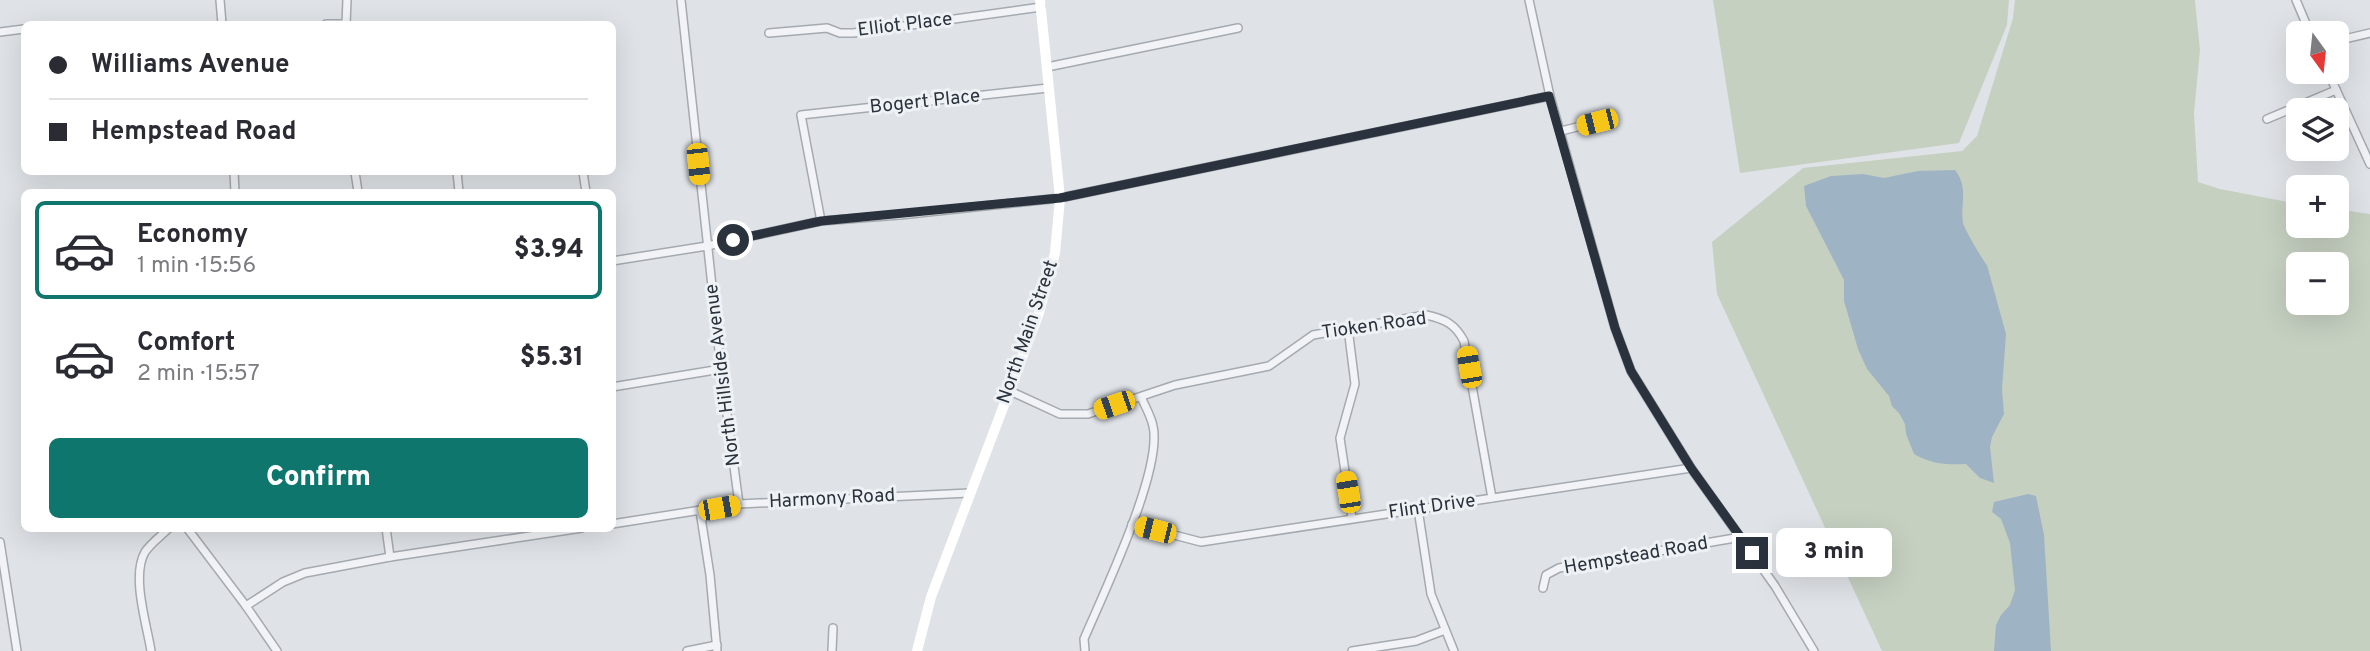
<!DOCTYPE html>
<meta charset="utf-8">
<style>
:root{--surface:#fff;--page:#f2f2f3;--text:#2b2b33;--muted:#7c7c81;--line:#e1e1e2;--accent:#0f766e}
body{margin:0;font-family:Overpass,sans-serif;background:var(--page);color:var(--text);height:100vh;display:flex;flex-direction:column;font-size:26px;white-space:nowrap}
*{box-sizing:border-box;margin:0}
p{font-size:23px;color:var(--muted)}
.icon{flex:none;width:38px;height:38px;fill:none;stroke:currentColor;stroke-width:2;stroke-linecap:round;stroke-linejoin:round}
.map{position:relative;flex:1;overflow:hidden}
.side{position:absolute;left:21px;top:189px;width:595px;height:343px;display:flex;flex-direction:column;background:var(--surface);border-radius:10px;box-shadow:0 7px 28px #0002}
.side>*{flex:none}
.top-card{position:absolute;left:21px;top:21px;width:595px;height:154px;border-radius:10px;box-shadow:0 7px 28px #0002;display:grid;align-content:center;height:154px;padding:0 28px;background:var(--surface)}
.needle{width:46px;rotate:165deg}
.controls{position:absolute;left:2286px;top:21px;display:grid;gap:14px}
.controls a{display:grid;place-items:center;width:63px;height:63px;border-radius:10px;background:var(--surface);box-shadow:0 7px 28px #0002;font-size:35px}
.end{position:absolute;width:32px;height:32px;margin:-16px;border:9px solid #2a323d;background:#fff;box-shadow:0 0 0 4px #fff}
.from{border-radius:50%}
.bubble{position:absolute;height:49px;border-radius:10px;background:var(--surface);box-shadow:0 7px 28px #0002;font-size:23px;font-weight:800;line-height:49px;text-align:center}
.car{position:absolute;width:21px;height:42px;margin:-21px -10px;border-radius:9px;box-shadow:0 0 5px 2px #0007;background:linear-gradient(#f5c518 24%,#345 0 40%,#f5c518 0 76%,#345 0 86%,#f5c518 0)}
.top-card b{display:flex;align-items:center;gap:24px;height:66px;font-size:26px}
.top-card b+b{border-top:2px solid var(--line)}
.top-card i{width:18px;height:18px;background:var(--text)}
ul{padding:12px 0 0;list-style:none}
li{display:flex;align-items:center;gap:21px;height:98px;margin:0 14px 10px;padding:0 14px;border:4px solid transparent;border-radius:10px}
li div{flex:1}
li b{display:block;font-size:26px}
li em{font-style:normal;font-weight:800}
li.active{border-color:var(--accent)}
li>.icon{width:63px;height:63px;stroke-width:1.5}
.primary-button{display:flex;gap:14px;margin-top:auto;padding:14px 28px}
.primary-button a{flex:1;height:80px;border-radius:10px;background:var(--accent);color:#fff;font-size:28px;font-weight:800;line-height:80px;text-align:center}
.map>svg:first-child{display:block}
.green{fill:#c6d0c1;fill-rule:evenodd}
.water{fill:#9eb4c4}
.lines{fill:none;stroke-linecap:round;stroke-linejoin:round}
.minor-casing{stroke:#a5aab1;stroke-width:10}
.minor{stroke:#f2f3f6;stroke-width:7}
.secondary{stroke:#fff;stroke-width:10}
.route{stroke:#2a323d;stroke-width:9}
.labels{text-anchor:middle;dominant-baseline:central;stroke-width:6;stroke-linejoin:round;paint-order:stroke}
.street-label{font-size:19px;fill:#2a323d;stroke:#eff2f5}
</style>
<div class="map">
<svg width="2370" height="651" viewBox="0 0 2370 651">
<rect width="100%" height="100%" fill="#dfe3e7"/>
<g class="green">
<polygon points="1713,0 2009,0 2007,25 1959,143 1740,173"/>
<path d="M2015 0H2195L2200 50 2194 113 2198 182 2220 189 2298 204V226H2336V209L2370 214V651H1882L1717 294 1712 242 1803 168 1962 151 1977 136 2013 18ZM2298 264H2336V303H2298Z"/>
</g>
<g class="water">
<path d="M1955 170C1969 188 1960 203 1963 223 1964 228 1983 261 1987 265L2006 334 2002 389 2004 414 1992 437 1990 447 1994 483 1980 478 1966 464C1946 465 1931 464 1914 454L1906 434 1905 424 1899 413 1892 406 1889 396 1867 369 1858 349 1844 301V280L1806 206 1804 186 1831 176 1863 174 1884 178 1918 171Z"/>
<polygon points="2028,494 2036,496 2044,535 2051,651 1994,651 1996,625 2001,615 2010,605 2015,590 2010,543 2001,519 1992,512 1994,502"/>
</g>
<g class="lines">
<defs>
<g id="minor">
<polyline points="220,0 222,24"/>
<polyline points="681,0 721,369 739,504"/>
<polyline points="1529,0 1550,96 1615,328 1631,371 1691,468 1775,586 1814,651"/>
<polyline points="2296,0 2310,33"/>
<polyline points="326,24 346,24"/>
<polyline points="346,24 347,0"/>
<polyline points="0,32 24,29"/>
<polyline points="769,33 827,28 840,33 853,33 1041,7"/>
<polyline points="2336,41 2370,33"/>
<polyline points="1047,67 1238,28"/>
<polyline points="2328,72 2370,164"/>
<polyline points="2267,119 2336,90"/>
<polyline points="1561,131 1597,122"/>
<polyline points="234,172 235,192"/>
<polyline points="355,172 358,192"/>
<polyline points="457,172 459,192"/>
<polyline points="583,172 586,192"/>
<polyline points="821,221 801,115 1048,88"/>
<polyline points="612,261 707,246 821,221 900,215 1060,198 1550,96"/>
<polyline points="1348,328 1355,384 1340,438 1352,518"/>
<polyline points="612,387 721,369"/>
<path d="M1010 391 1060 414H1088L1175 385 1269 366 1313 335 1426 315C1445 319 1455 324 1464 341L1492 498"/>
<polyline points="1418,509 1431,594 1454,651"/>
<polyline points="700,511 710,575 717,651"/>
<polyline points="612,524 739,504 969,493"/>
<polyline points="1132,524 1201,542 1691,468"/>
<polyline points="187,528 246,606 277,651"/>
<polyline points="386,528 390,557"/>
<polyline points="0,542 17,651"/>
<polyline points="1543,588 1546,575 1559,568 1741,537"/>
<polyline points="246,606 283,582 305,573 390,557 582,528"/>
<path d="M151 651C147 625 131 576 145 552 151 543 161 536 169 528"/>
<polyline points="687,651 717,645"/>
<polyline points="832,651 833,628"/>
<path d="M1085 651 1084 639C1103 594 1163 470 1153 426 1151 416 1145 406 1141 397"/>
<polyline points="1352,651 1416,641 1445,630"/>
</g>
</defs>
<use href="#minor" class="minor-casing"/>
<use href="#minor" class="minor"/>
<polyline class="secondary" points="917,651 931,597 1039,313 1055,253 1060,198 1040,0"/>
</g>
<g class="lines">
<polyline class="route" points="733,240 821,221 1060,198 1549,96 1615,328 1631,371 1691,468 1752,553"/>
</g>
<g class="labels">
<g class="street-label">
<text transform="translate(905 25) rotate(-7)">Elliot Place</text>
<text transform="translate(925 102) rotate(-6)">Bogert Place</text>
<text transform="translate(1374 326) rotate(-8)">Tioken Road</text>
<text transform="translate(1028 332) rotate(-71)">North Main Street</text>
<text transform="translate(723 375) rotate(-97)">North Hillside Avenue</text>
<text transform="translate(832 499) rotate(-3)">Harmony Road</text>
<text transform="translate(1432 507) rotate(-8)">Flint Drive</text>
<text transform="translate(1636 556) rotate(-10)">Hempstead Road</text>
</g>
</g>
</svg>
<div class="controls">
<a><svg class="needle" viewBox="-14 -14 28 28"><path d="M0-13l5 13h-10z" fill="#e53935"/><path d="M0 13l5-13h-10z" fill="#7c7c81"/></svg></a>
<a><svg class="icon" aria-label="layers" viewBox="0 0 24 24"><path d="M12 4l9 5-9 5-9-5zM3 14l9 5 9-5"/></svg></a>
<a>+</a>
<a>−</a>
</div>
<i class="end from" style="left:733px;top:240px"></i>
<i class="end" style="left:1752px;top:553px"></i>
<div class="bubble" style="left:1776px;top:528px;width:116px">3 min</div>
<i class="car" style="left:1597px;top:122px;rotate:256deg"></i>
<i class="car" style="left:698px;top:164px;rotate:174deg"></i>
<i class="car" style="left:1469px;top:367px;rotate:350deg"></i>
<i class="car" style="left:1114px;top:405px;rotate:251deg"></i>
<i class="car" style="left:1348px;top:492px;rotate:351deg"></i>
<i class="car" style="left:719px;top:508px;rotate:80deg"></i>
<i class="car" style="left:1155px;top:530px;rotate:284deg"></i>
<div class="top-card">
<b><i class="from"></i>Williams Avenue</b>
<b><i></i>Hempstead Road</b>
</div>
<section class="side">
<ul>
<li class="active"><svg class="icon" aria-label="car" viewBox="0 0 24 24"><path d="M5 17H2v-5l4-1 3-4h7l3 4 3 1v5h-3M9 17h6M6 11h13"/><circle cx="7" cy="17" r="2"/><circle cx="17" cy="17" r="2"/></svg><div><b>Economy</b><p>1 min · 15:56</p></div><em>$3.94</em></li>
<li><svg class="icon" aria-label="car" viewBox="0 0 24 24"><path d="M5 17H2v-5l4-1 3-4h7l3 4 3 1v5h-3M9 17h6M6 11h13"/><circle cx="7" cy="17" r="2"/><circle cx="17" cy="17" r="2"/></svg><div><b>Comfort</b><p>2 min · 15:57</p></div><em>$5.31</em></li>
</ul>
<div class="primary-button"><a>Confirm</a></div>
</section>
</div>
